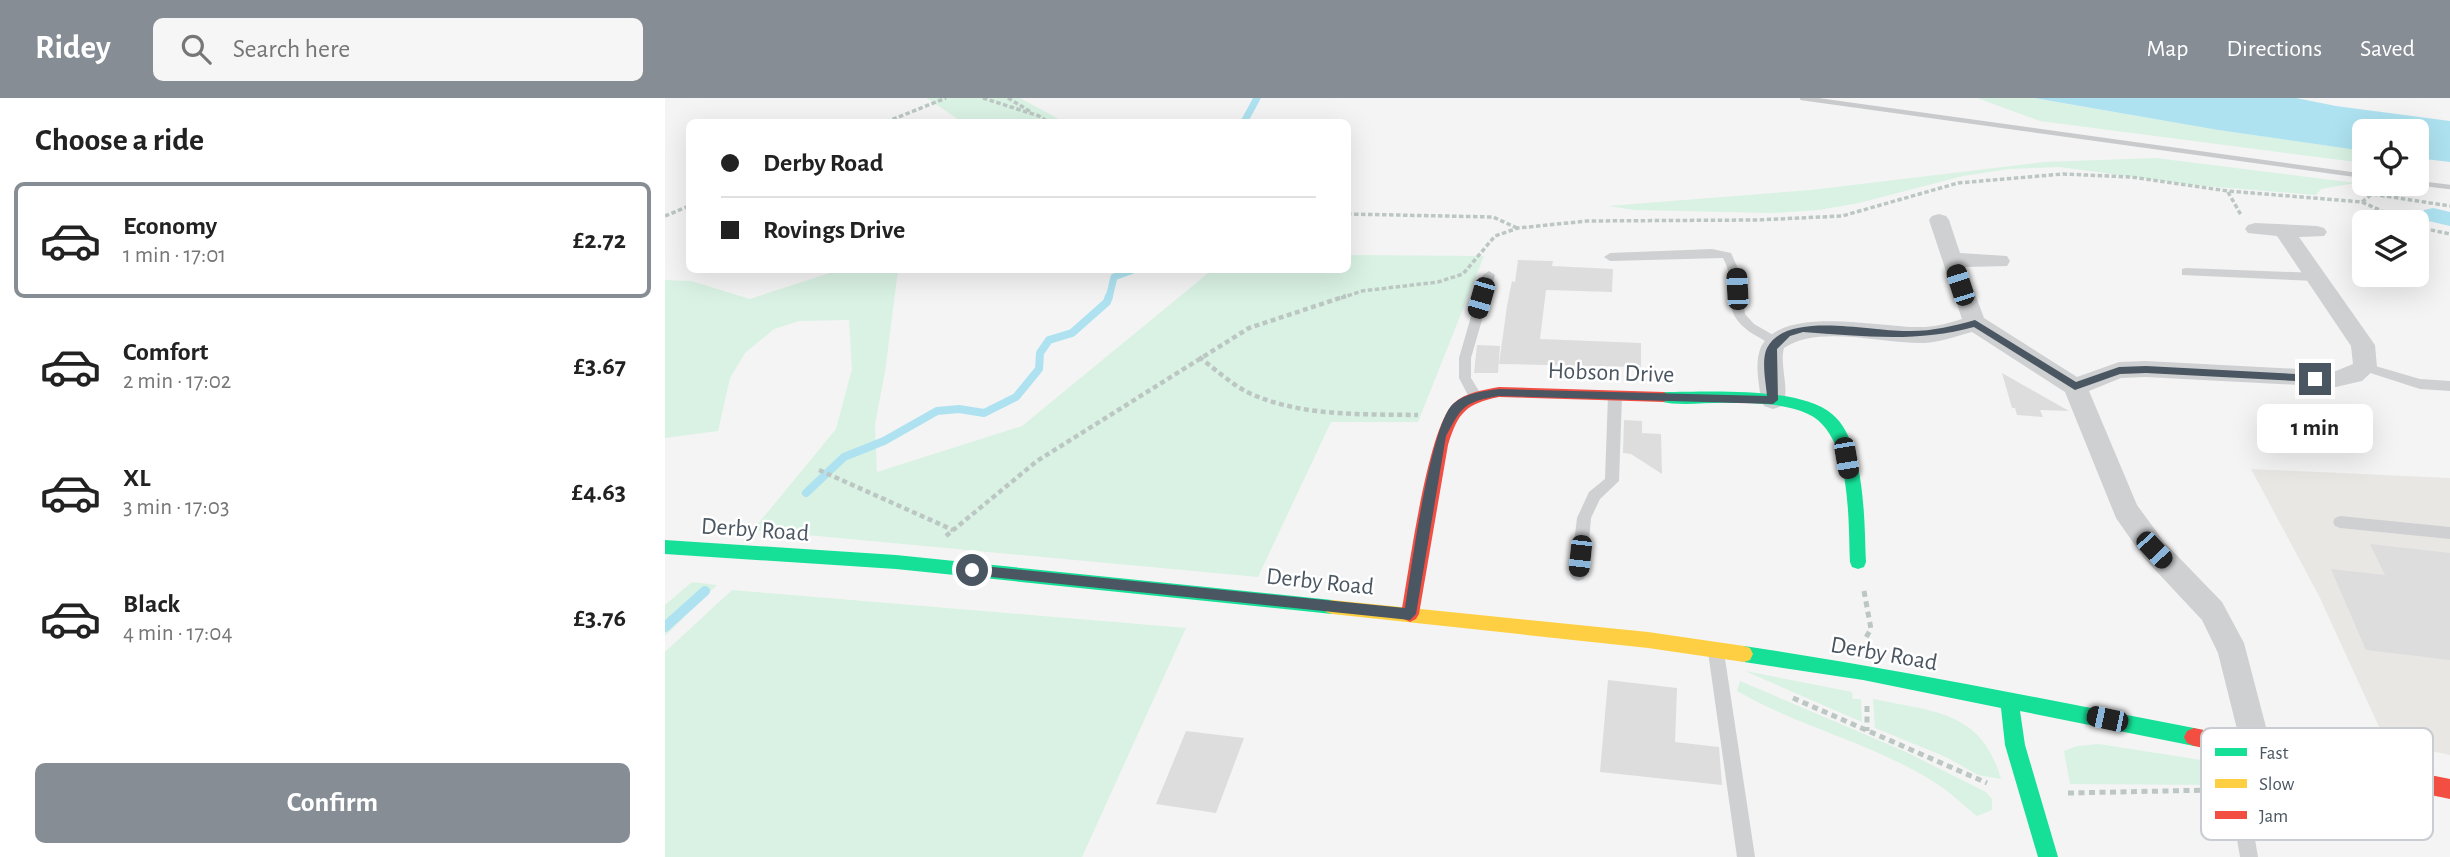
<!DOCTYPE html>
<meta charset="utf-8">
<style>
:root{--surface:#fff;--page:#f6f6f6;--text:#222;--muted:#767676;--line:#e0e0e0;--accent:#868d94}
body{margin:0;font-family:"Alegreya Sans",sans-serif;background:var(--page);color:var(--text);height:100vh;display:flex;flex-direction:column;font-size:26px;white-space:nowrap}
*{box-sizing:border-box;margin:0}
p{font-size:23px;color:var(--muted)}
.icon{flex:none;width:38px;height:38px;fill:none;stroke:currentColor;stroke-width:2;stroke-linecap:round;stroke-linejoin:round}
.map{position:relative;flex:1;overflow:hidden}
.sheet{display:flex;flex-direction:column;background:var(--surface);width:665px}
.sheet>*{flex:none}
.guide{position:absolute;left:21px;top:21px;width:665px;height:154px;border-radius:10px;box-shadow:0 7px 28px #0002;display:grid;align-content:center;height:154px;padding:0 35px;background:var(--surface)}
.fabs{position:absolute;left:1687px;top:21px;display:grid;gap:14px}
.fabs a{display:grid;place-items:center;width:77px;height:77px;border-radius:10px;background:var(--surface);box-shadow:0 7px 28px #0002;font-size:35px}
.end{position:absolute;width:32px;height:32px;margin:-16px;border:9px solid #4a5661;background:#fff;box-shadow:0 0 0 4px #fff}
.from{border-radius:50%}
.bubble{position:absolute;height:49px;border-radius:10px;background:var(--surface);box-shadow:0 7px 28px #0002;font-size:23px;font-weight:600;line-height:49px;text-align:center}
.car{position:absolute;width:21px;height:42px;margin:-21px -10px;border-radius:9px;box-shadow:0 0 5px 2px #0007;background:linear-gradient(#222 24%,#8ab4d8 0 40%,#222 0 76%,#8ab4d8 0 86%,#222 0)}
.guide b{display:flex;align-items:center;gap:24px;height:66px;font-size:26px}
.guide b+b{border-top:2px solid var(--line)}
.guide i{width:18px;height:18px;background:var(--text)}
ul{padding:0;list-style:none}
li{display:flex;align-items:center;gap:21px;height:116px;margin:0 14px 10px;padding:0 21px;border:4px solid transparent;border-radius:10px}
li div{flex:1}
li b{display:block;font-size:26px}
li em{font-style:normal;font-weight:600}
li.active{border-color:var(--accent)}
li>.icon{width:63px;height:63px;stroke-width:1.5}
h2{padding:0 35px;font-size:32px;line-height:84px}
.button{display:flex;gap:14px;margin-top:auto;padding:14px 35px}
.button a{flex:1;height:80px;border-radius:10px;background:var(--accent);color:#fff;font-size:28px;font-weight:600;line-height:80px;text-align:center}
header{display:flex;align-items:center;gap:42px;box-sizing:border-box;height:98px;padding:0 35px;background:var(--accent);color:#fff}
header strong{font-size:33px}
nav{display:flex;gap:38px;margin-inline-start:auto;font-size:24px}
.search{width:490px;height:63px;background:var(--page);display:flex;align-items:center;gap:18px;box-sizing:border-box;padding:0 24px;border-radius:10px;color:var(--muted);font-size:26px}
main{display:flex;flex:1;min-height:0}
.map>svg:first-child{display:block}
.commercial{fill:#e8e7e3}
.green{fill:#d9f2e3}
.water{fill:#aee2f0}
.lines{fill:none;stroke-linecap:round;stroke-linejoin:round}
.stream-far2{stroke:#aee2f0;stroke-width:7}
.stream-far1{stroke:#aee2f0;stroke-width:8}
.stream{stroke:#aee2f0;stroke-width:10}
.canal{fill:#aee2f0;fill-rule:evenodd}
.building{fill:#ddddde}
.path-far2{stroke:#bcc7c4;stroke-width:3.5;stroke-dasharray:4.5 2.5;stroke-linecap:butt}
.path-far1{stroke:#bcc7c4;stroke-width:4.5;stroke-dasharray:5 3.5;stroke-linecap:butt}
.path{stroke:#bcc7c4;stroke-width:5;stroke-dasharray:6 4.5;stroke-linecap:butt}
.lane{fill:#ced0d2;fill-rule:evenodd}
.street{fill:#ced0d2;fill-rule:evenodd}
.fast{fill:#16e098;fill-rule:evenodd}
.slow{fill:#ffcf43;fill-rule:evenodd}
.jam{fill:#f24e42;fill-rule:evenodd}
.rail{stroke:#c9cacc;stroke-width:4.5}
.route{fill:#4a5661}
.labels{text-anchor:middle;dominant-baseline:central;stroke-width:5;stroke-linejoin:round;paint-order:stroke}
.street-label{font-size:24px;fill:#4a5661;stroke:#fff}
.key{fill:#fff;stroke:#c9ccd0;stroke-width:2}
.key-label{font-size:19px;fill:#4a5661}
</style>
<header>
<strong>Ridey</strong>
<div class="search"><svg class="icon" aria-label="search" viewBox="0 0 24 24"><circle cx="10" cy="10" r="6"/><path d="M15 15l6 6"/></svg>Search here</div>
<nav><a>Map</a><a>Directions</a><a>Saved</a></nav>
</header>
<main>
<section class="sheet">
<h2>Choose a ride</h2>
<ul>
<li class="active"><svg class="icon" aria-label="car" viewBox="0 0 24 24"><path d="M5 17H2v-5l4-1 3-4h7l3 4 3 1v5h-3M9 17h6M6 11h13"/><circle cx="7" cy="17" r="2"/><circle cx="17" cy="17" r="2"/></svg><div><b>Economy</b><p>1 min · 17:01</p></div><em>£2.72</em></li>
<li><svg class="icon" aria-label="car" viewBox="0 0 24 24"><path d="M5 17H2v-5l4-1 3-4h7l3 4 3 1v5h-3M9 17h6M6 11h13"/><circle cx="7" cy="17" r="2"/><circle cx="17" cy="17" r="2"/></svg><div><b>Comfort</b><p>2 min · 17:02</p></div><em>£3.67</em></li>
<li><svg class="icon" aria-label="car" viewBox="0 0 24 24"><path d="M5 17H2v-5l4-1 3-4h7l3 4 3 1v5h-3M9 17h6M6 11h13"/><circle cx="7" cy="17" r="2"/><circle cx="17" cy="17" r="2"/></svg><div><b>XL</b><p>3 min · 17:03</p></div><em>£4.63</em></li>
<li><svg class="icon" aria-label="car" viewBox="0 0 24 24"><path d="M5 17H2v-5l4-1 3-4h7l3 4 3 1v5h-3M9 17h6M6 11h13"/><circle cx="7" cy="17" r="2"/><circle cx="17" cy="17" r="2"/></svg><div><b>Black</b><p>4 min · 17:04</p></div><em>£3.76</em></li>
</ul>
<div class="button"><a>Confirm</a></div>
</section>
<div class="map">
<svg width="1785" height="759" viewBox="0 0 1785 759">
<rect width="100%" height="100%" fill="#f4f4f4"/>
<polygon class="commercial" points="1586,371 1785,380 1785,657 1721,644 1654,498"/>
<g class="green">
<polygon points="262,0 355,0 399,24 297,24"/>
<polygon points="1312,0 1368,0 1553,32 1699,53 1699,65 1375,23"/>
<polygon points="1491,60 1691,85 1656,91 1651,97 1528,87 1395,69 1344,71 1298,78 1194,105 1154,112 1108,115 970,112 943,108 1146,92 1379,64"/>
<polygon points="683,157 819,158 753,324 666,324 593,479 88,432 171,331 187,271 184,222 134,223 109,231 80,255 65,280 53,333 0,340 0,182 26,183 85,201 174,172 233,172 220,274 210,326 212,374 357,328 547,172 682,172"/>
<polygon points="27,484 52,487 0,538 0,507"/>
<polygon points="67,492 521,530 417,759 0,759 0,554"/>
<polygon points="1080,573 1187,594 1188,601 1196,601 1197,624"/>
<path d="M1075 583 1241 654 1321 694 1327 701V712L1312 718C1298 707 1284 693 1269 684 1208 645 1134 629 1072 593Z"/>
<path d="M1208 601C1269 614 1316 612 1336 681L1313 677 1281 659 1210 630Z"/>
<polygon points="1434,646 1555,665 1560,675 1560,687 1405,686 1399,653 1412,648"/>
</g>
<polygon class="water" points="1369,0 1631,0 1671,8 1785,23 1785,64 1752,60 1752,33 1699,33 1699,53 1553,32"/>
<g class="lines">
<g class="stream-far2">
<polyline points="579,24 592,0"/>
<polyline points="444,200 449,179 468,172"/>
</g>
<polyline class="stream-far1" points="141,395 179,359 219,343 272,313 294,311 319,315 351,299 374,271 375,255 384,242 407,235 442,204 444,198"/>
<polyline class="stream" points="0,529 40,493"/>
<polygon class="canal" points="1768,110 1785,114 1785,128 1759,122 1756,117 1759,112"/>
</g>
<g class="building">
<polygon points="853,162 888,163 887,168 948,171 947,194 881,192 875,241 976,245 976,269 834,266 842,208 847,183 850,184"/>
<polygon points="812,247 835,248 833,275 809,275"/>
<polygon points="1337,275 1404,313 1375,312 1378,319 1352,317 1350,310 1347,310"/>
<polygon points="959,322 977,323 977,335 996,336 997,376 966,356 958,355"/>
<polygon points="1705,446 1785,455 1785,562 1701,552 1666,471 1720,477"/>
<polygon points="943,582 1012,590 1010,644 1054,649 1057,687 935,674"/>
<polygon points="521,633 579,640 551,715 491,706"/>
</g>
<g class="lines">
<g class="path-far2">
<polyline points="318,0 374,18 383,24"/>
<polyline points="343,0 366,14"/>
<polyline points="221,24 281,0"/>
<polyline points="1563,94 1576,117"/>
<polyline points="1697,104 1707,96 1785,108"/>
<polyline points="682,116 828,119 852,130"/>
<polyline points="0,118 24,108"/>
<polyline points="1752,129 1785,136"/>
<polyline points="676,200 697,193 773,184 798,176 830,138 853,130 922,123 1092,122 1177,118 1293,85 1398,76 1466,79 1563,93 1697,104 1741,124"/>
</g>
<g class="path-far1">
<path d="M534 259C550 271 565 285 582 294 635 319 696 316 753 317"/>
<polyline points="154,372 288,432"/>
<polyline points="281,438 372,363 584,230 681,198"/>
</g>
<g class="path">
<polyline points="1199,493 1206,531 1200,541"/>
<polyline points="1128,600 1322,685"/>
<polyline points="1202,608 1202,633"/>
<polyline points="1403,695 1548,692"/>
</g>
<g class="lane">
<path d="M1047 151 1066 155 1075 175 1080 216 1089 226 1115 241 1117 244 1115 247C1107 248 1102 244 1095 240 1048 214 1077 196 1058 160L945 163 939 159 945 155Z"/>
<polygon points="1521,170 1651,175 1657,179 1651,183 1517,177 1517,171"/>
<polygon points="824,173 830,177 806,260 806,280 817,298 810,303 805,301 794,280 794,260 818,177"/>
<polygon points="1700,265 1755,281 1785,283 1785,293 1755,291 1696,272 1694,269 1696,266"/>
<polygon points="950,293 957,298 954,383 935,401 926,420 921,477 918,481 913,483 908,481 905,477 912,420 924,394 940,381 943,298"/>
<polygon points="1675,418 1785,429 1785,441 1675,430 1670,428 1668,424 1670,420"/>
<polygon points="1051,547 1057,549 1059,554 1090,759 1072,759 1043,554 1045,549"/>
<polygon points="1566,645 1572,647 1575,653 1593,759 1575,759 1557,653 1560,647"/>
</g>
<path class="street" d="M1274 116 1281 118 1284 122 1295 155 1342 158 1345 163 1342 168 1300 169 1319 220 1412 279 1454 264 1481 263 1671 273 1688 266 1686 248 1612 138 1583 135 1580 131 1583 127 1590 125 1652 128 1659 130 1662 134 1659 138 1634 139 1710 247 1712 269 1697 283 1671 289 1481 279 1456 280 1424 293 1472 407 1499 444 1557 504 1579 545 1607 652 1602 663 1591 667 1580 663 1553 555 1537 522 1479 460 1451 420 1400 294 1307 234C1292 238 1275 244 1259 245 1219 246 1153 226 1119 250 1114 268 1126 293 1117 308L1108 311 1099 308 1096 302C1094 285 1089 265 1096 249 1118 205 1220 231 1260 229 1272 228 1285 225 1297 221L1264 122 1267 118Z"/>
<g class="fast">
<path d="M999 294C1042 294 1133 288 1167 316 1201 344 1199 424 1201 464L1199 469 1193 471 1187 469 1185 464C1183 423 1187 336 1143 316 1120 305 1089 305 1064 305 1042 304 1015 309 994 303L992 299Z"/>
<polygon points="0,442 231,457 667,502 673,504 676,509 673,514 667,516 231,471 0,456"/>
<path d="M1079 548C1231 571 1379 601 1529 630L1536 633 1539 639 1536 645 1529 648 1355 613 1360 647 1393 759H1373L1340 647 1336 610 1198 582 1079 564 1073 562 1070 556 1073 550Z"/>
</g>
<polygon class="slow" points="667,502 983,534 1079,548 1085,550 1088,556 1085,562 1079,564 983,550 667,516 661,514 658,509 661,504"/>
<g class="jam">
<path d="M834 289 999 294 1006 299 999 304 834 299C800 306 793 315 783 347L754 516 751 521 745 524 739 521 736 516C744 474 762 330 789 305 801 294 819 292 834 289Z"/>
<polygon points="1529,630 1785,681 1785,701 1529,648 1522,645 1519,639 1522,633"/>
</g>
<g class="rail">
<polyline points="1137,0 1699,78"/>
<polyline points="1752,85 1785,89"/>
</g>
</g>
<path class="route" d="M1310 222 1411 284 1454 269 1481 268 1650 277 1655 281 1650 284 1481 275 1455 276 1410 292 1309 229C1252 245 1196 238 1138 234L1125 238 1112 251 1113 302 1108 306 834 298C799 304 797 308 781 338L751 516 745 522 307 477 301 472 307 467 740 510C746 473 765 327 788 306 800 295 818 293 834 291L1102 298C1101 285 1096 262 1102 250 1122 211 1210 235 1246 233 1268 233 1289 228 1310 222Z"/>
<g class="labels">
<g class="street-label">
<text transform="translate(946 275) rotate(2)">Hobson Drive</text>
<text transform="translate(90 432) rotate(4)">Derby Road</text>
<text transform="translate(655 484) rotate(6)">Derby Road</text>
<text transform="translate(1219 556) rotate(10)">Derby Road</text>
</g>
</g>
<rect x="1536" y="630" width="232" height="112" rx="10" class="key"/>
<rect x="1550" y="650" width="32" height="8" fill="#16e098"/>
<rect x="1550" y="681" width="32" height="9" fill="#ffcf43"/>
<rect x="1550" y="713" width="32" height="8" fill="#f24e42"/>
<g class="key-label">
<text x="1594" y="661">Fast</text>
<text x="1594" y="692">Slow</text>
<text x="1594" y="724">Jam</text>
</g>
</svg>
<div class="fabs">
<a><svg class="icon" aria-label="locate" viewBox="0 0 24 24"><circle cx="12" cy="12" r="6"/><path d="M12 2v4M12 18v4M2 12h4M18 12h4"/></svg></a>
<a><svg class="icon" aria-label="layers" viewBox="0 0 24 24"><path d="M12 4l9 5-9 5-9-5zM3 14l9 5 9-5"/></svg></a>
</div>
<i class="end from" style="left:307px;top:472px"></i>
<i class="end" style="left:1650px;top:281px"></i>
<div class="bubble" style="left:1592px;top:306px;width:116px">1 min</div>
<i class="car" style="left:1295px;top:187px;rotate:342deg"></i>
<i class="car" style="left:1072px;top:191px;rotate:357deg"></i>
<i class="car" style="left:816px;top:200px;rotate:196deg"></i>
<i class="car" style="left:1181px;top:360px;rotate:170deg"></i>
<i class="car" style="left:1489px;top:452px;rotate:137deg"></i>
<i class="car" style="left:915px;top:458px;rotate:186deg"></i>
<i class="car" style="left:1442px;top:621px;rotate:282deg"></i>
<div class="guide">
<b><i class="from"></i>Derby Road</b>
<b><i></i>Rovings Drive</b>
</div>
</div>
</main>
